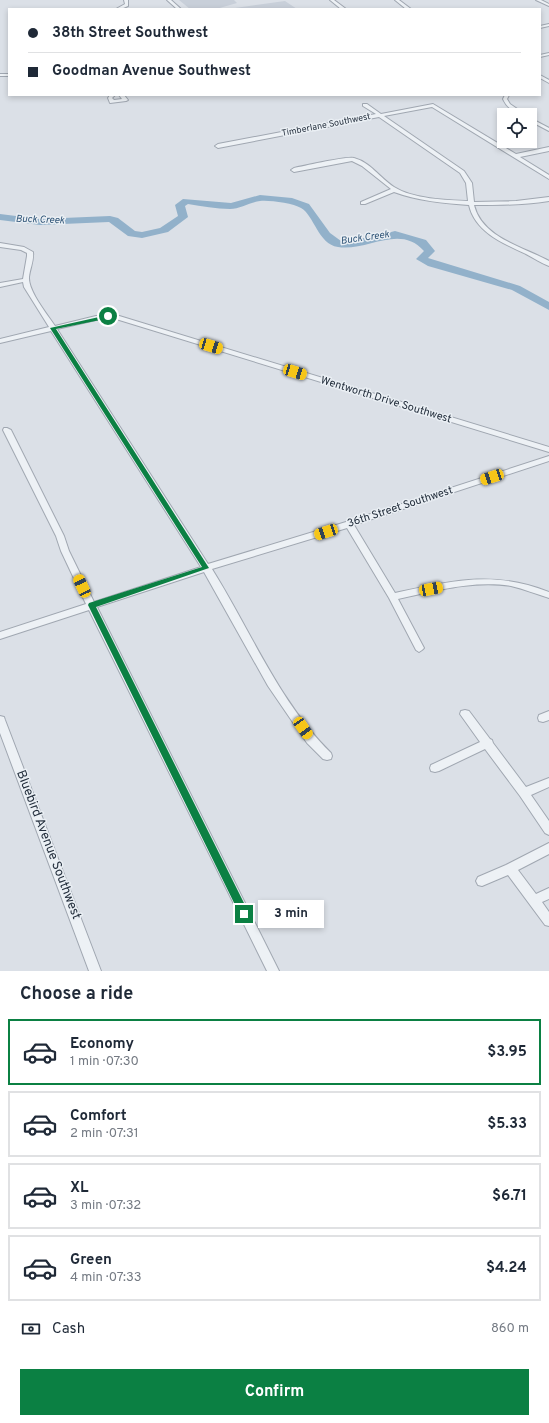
<!DOCTYPE html>
<meta charset="utf-8">
<style>
:root{--surface:#fff;--page:#f6f6f7;--text:#1f2937;--muted:#747a83;--line:#e0e1e3;--accent:#0b8043}
body{margin:0;font-family:Overpass,sans-serif;background:var(--page);color:var(--text);height:100vh;display:flex;flex-direction:column;font-size:15px;white-space:nowrap}
*{box-sizing:border-box;margin:0}
p{font-size:13px;color:var(--muted)}
.icon{flex:none;width:22px;height:22px;fill:none;stroke:currentColor;stroke-width:2;stroke-linecap:round;stroke-linejoin:round}
.map{position:relative;height:971px;overflow:hidden}
.drawer{display:flex;flex-direction:column;background:var(--surface);flex:1}
.drawer>*{flex:none}
.top-card{position:absolute;left:8px;top:8px;width:533px;height:88px;border-radius:0px;box-shadow:0 2px 6px #0003;display:grid;align-content:center;height:88px;padding:0 20px;background:var(--surface)}
.fabs{position:absolute;left:497px;top:108px;display:grid;gap:8px}
.fabs a{display:grid;place-items:center;width:40px;height:40px;border-radius:0px;background:var(--surface);box-shadow:0 2px 6px #0003;font-size:20px}
.end{position:absolute;width:18px;height:18px;margin:-9px;border:5px solid #0b8043;background:#fff;box-shadow:0 0 0 2px #fff}
.from{border-radius:50%}
.bubble{position:absolute;height:28px;border-radius:0px;background:var(--surface);box-shadow:0 2px 6px #0003;font-size:13px;font-weight:700;line-height:28px;text-align:center}
.car{position:absolute;width:12px;height:24px;margin:-12px -6px;border-radius:5px;box-shadow:0 0 3px 1px #0007;background:linear-gradient(#f5c518 24%,#345 0 40%,#f5c518 0 76%,#345 0 86%,#f5c518 0)}
.top-card b{display:flex;align-items:center;gap:14px;height:38px;font-size:15px}
.top-card b+b{border-top:1px solid var(--line)}
.top-card i{width:10px;height:10px;background:var(--text)}
ul{padding:0;list-style:none}
li{display:flex;align-items:center;gap:12px;height:66px;margin:0 8px 6px;padding:0 12px;border:2px solid var(--line);border-radius:0px}
li div{flex:1}
li b{display:block;font-size:15px}
li em{font-style:normal;font-weight:700}
li.on{border-color:var(--accent)}
li>.icon{width:36px;height:36px;stroke-width:1.5}
h2{padding:0 20px;font-size:18px;line-height:48px}
.pay{display:flex;align-items:center;gap:10px;height:44px;padding:0 20px;font-size:15px}
.pay p{margin-inline-start:auto}
.cta{display:flex;gap:8px;margin-top:auto;padding:8px 20px}
.cta a{flex:1;height:46px;border-radius:0px;background:var(--accent);color:#fff;font-size:16px;font-weight:700;line-height:46px;text-align:center}
.map>svg:first-child{display:block}
.built{fill:#c8cfd9}
.lines{fill:none;stroke-linecap:round;stroke-linejoin:round}
.river{fill:#92b1ca;fill-rule:evenodd}
.minor-casing{stroke:#a0a7b1;stroke-width:2}
.minor{fill:#edf1f5;fill-rule:evenodd}
.route{fill:#0b8043}
.labels{text-anchor:middle;dominant-baseline:central;stroke-width:3;stroke-linejoin:round;paint-order:stroke}
.far-street-label{font-size:9px;fill:#242f3d;stroke:#eaeff4}
.far-water-label{font-size:10px;font-style:italic;fill:#2b5174;stroke:#eaeff4}
.street-label{font-size:11px;fill:#242f3d;stroke:#eaeff4}
.near-street-label{font-size:13px;fill:#242f3d;stroke:#eaeff4}
</style>
<div class="map">
<svg width="549" height="971" viewBox="0 0 549 971">
<rect width="100%" height="100%" fill="#dbe0e7"/>
<g class="built">
<polygon points="179,0 234,0 237,3 216,9 190,9"/>
<polygon points="285,1 297,9 228,9"/>
</g>
<g class="lines">
<path class="river" d="M260 195 292 198 309 204 330 233 341 241 372 237 395 231 426 240 435 251 428 258 520 286 549 302V310L512 290 428 266 416 259 424 251C400 223 366 252 338 247 318 244 314 215 301 208 293 203 269 200 260 201 250 202 240 209 230 209 216 209 202 206 188 204L185 206 188 217 168 232 142 238 128 236 109 222 40 225 0 220V214L40 219 110 216 118 218 135 231 142 232 160 228 178 216 175 205 183 199 231 203Z"/>
<defs>
<g id="minor">
<polygon points="124,0 128,0 128,6 121,9 116,9 125,4"/>
<polygon points="167,0 171,0 181,9 177,9"/>
<polygon points="330,0 334,0 346,9 341,9"/>
<polygon points="395,0 399,0 411,9 406,9"/>
<polygon points="536,0 541,0 549,4 549,6"/>
<polygon points="549,24 549,26 540,28 540,26"/>
<polygon points="549,53 549,55 540,57 540,55"/>
<rect x="0" y="74" width="9" height="2"/>
<polygon points="540,75 549,80 549,83 540,78"/>
<polygon points="110,95 115,95 112,98 114,100 122,99 119,95 124,95 128,100 126,101 110,103 108,98"/>
<path d="M505 95H509L507 99 510 104 526 115C516 115 507 108 503 99Z"/>
<path d="M363 104H367L381 114 433 104 516 154 549 147V151L520 157 549 175V179L432 107 384 116 464 171 472 183 474 202 516 201 549 197V201C524 205 500 205 474 205 482 238 524 247 549 261V266C541 263 534 258 526 254 504 244 475 232 469 205 444 203 418 201 394 192L365 204H361V202L391 189 362 166 352 161 294 172 291 170 294 168C304 166 347 156 354 158 370 162 380 178 394 187 413 199 446 200 468 201L466 183 460 173 379 117 218 148 215 146 218 144 376 114 363 106Z"/>
<polygon points="530,118 549,128 549,131 530,121"/>
<path d="M0 243 24 247 33 252C34 261 30 268 29 277 28 291 47 314 55 326L96 316 116 315 549 447V452L116 319 96 320 57 329 208 564 346 522 549 456V461L354 525 395 593C452 581 493 570 549 592V598C536 594 524 589 511 586 473 580 435 591 398 599L424 648 422 650 419 652 416 650 389 598 347 528 212 569C251 631 278 701 331 753L332 756 331 759 327 760 323 759 307 743 268 686 204 572 97 607 279 971H267L89 610 0 639V632L86 604 61 551 56 536 3 430 4 428H7L11 430 64 536 69 551 94 602 201 567 51 331 0 343V339L49 327 24 287 23 282 0 287V283L23 279 27 256V253L21 250 0 247Z"/>
<polygon points="465,710 469,711 490,739 492,740 493,743 526,787 549,778 549,787 531,795 549,821 549,835 545,833 520,796 485,749 439,771 435,772 431,771 430,768 431,765 480,742 460,714 461,711"/>
<polygon points="549,711 549,720 543,722 539,721 538,718 539,715"/>
<polygon points="0,716 4,717 5,720 101,971 89,971 0,733"/>
<polygon points="549,843 549,854 518,870 536,894 549,888 549,899 542,902 549,912 549,926 545,925 508,875 482,886 478,885 476,881 478,877 506,865"/>
</g>
</defs>
<use href="#minor" class="minor-casing"/>
<use href="#minor" class="minor"/>
</g>
<polygon class="route" points="108,315 110,318 56,329 209,568 96,607 248,911 249,914 244,919 241,917 88,605 89,603 202,567 50,328"/>
<g class="labels">
<g class="far-street-label">
<text transform="translate(326 125) rotate(-11)">Timberlane Southwest</text>
</g>
<g class="far-water-label">
<text transform="translate(40 220) rotate(2)">Buck Creek</text>
<text transform="translate(365 238) rotate(-8)">Buck Creek</text>
</g>
<g class="street-label">
<text transform="translate(386 400) rotate(17)">Wentworth Drive Southwest</text>
<text transform="translate(400 507) rotate(-18)">36th Street Southwest</text>
</g>
<g class="near-street-label">
<text transform="translate(48 845) rotate(69)">Bluebird Avenue Southwest</text>
</g>
</g>
</svg>
<div class="fabs">
<a><svg class="icon" aria-label="locate" viewBox="0 0 24 24"><circle cx="12" cy="12" r="6"/><path d="M12 2v4M12 18v4M2 12h4M18 12h4"/></svg></a>
</div>
<i class="end from" style="left:108px;top:316px"></i>
<i class="end" style="left:244px;top:914px"></i>
<div class="bubble" style="left:258px;top:900px;width:66px">3 min</div>
<i class="car" style="left:211px;top:346px;rotate:107deg"></i>
<i class="car" style="left:295px;top:372px;rotate:107deg"></i>
<i class="car" style="left:492px;top:477px;rotate:252deg"></i>
<i class="car" style="left:326px;top:532px;rotate:252deg"></i>
<i class="car" style="left:82px;top:586px;rotate:335deg"></i>
<i class="car" style="left:431px;top:589px;rotate:79deg"></i>
<i class="car" style="left:303px;top:728px;rotate:145deg"></i>
<div class="top-card">
<b><i class="from"></i>38th Street Southwest</b>
<b><i></i>Goodman Avenue Southwest</b>
</div>
</div>
<section class="drawer">
<h2>Choose a ride</h2>
<ul>
<li class="on"><svg class="icon" aria-label="car" viewBox="0 0 24 24"><path d="M5 17H2v-5l4-1 3-4h7l3 4 3 1v5h-3M9 17h6M6 11h13"/><circle cx="7" cy="17" r="2"/><circle cx="17" cy="17" r="2"/></svg><div><b>Economy</b><p>1 min · 07:30</p></div><em>$3.95</em></li>
<li><svg class="icon" aria-label="car" viewBox="0 0 24 24"><path d="M5 17H2v-5l4-1 3-4h7l3 4 3 1v5h-3M9 17h6M6 11h13"/><circle cx="7" cy="17" r="2"/><circle cx="17" cy="17" r="2"/></svg><div><b>Comfort</b><p>2 min · 07:31</p></div><em>$5.33</em></li>
<li><svg class="icon" aria-label="car" viewBox="0 0 24 24"><path d="M5 17H2v-5l4-1 3-4h7l3 4 3 1v5h-3M9 17h6M6 11h13"/><circle cx="7" cy="17" r="2"/><circle cx="17" cy="17" r="2"/></svg><div><b>XL</b><p>3 min · 07:32</p></div><em>$6.71</em></li>
<li><svg class="icon" aria-label="car" viewBox="0 0 24 24"><path d="M5 17H2v-5l4-1 3-4h7l3 4 3 1v5h-3M9 17h6M6 11h13"/><circle cx="7" cy="17" r="2"/><circle cx="17" cy="17" r="2"/></svg><div><b>Green</b><p>4 min · 07:33</p></div><em>$4.24</em></li>
</ul>
<div class="pay"><svg class="icon" aria-label="cash" viewBox="0 0 24 24"><path d="M3 7h18v10H3z"/><circle cx="12" cy="12" r="2"/></svg>Cash<p>860 m</p></div>
<div class="cta"><a>Confirm</a></div>
</section>
